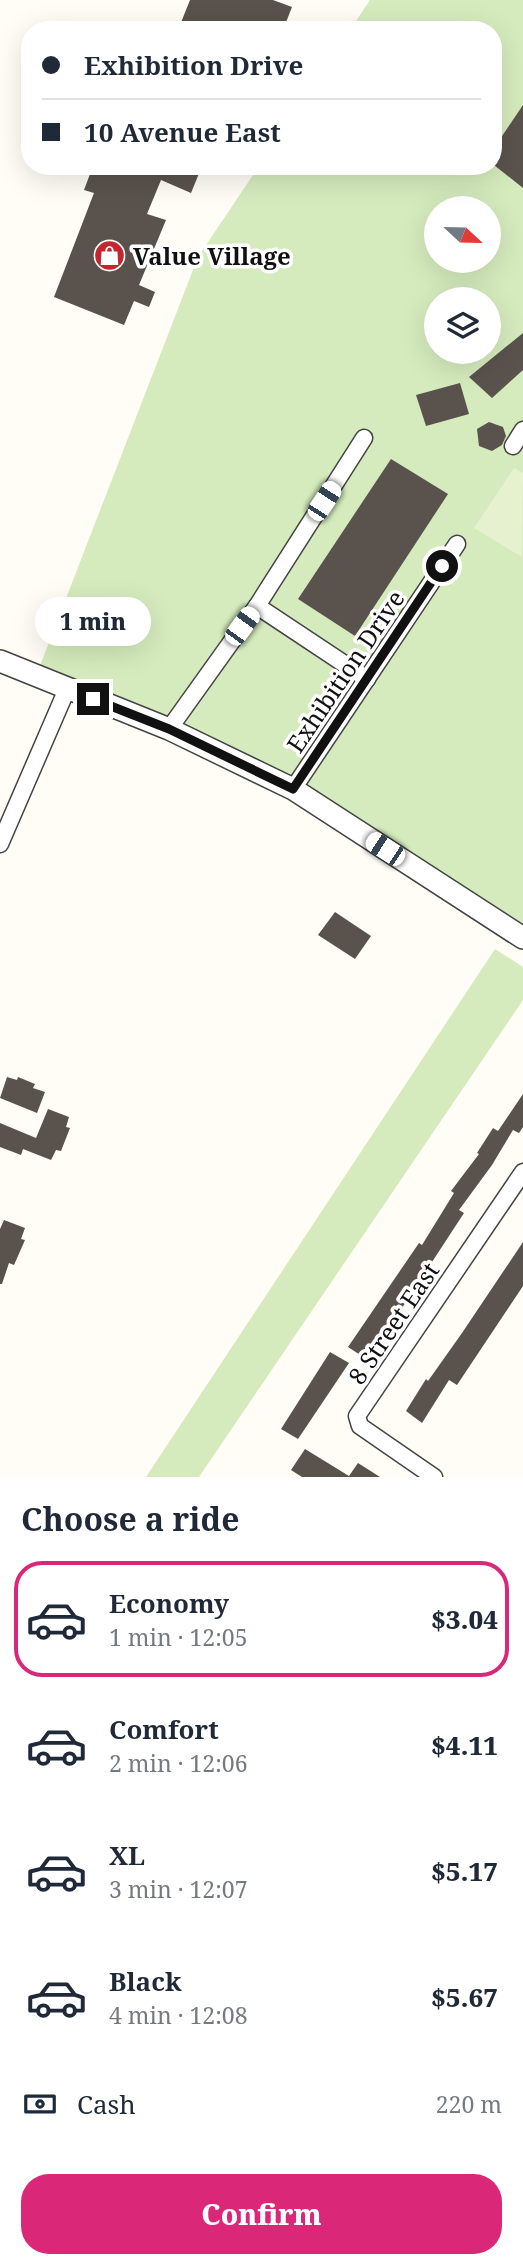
<!DOCTYPE html>
<meta charset="utf-8">
<style>
:root{--surface:#fff;--page:#f6f6f7;--text:#1f2937;--muted:#747a83;--line:#e0e1e3;--accent:#db2777}
body{margin:0;font-family:"Noto Serif",serif;background:var(--page);color:var(--text);height:100vh;display:flex;flex-direction:column;font-size:26px;white-space:nowrap}
*{box-sizing:border-box;margin:0}
p{font-size:23px;color:var(--muted)}
.icon{flex:none;width:38px;height:38px;fill:none;stroke:currentColor;stroke-width:2;stroke-linecap:round;stroke-linejoin:round}
.map{position:relative;height:1477px;overflow:hidden}
.details{display:flex;flex-direction:column;background:var(--surface);flex:1}
.details>*{flex:none}
.hud{position:absolute;left:21px;top:21px;width:481px;height:154px;border-radius:28px;box-shadow:0 7px 28px #0002;display:grid;align-content:center;height:154px;padding:0 21px;background:var(--surface)}
.needle{width:46px;rotate:112deg}
.tools{position:absolute;left:424px;top:196px;display:grid;gap:14px}
.tools a{display:grid;place-items:center;width:77px;height:77px;border-radius:50%;background:var(--surface);box-shadow:0 7px 28px #0002;font-size:35px}
.end{position:absolute;width:32px;height:32px;margin:-16px;border:9px solid #111;background:#fff;box-shadow:0 0 0 4px #fff}
.from{border-radius:50%}
.bubble{position:absolute;height:49px;border-radius:24px;background:var(--surface);box-shadow:0 7px 28px #0002;font-size:23px;font-weight:800;line-height:49px;text-align:center}
.car{position:absolute;width:21px;height:42px;margin:-21px -10px;border-radius:9px;box-shadow:0 0 5px 2px #0007;background:linear-gradient(#fff 24%,#345 0 40%,#fff 0 76%,#345 0 86%,#fff 0)}
.hud b{display:flex;align-items:center;gap:24px;height:66px;font-size:26px}
.hud b+b{border-top:2px solid var(--line)}
.hud i{width:18px;height:18px;background:var(--text)}
ul{padding:0;list-style:none}
li{display:flex;align-items:center;gap:21px;height:116px;margin:0 14px 10px;padding:0 7px;border:4px solid transparent;border-radius:28px}
li div{flex:1}
li b{display:block;font-size:26px}
li em{font-style:normal;font-weight:800}
li.selected{border-color:var(--accent)}
li>.icon{width:63px;height:63px;stroke-width:1.5}
h2{padding:0 21px;font-size:32px;line-height:84px}
.pay{display:flex;align-items:center;gap:18px;height:77px;padding:0 21px;font-size:26px}
.pay p{margin-inline-start:auto}
.primary-button{display:flex;gap:14px;margin-top:auto;padding:14px 21px}
.primary-button a{flex:1;height:80px;border-radius:28px;background:var(--accent);color:#fff;font-size:28px;font-weight:800;line-height:80px;text-align:center}
.map>svg:first-child{display:block}
.green{fill:#d5ebbd;fill-rule:evenodd}
.pitch{fill:#e6f2cf}
.building{fill:#5a524d}
.lines{fill:none;stroke-linecap:round;stroke-linejoin:round}
.minor-casing{stroke:#444;stroke-width:19}
.tertiary-casing{stroke:#444;stroke-width:24}
.minor{stroke:#fff;stroke-width:16}
.tertiary{stroke:#fff;stroke-width:21}
.route{stroke:#111;stroke-width:9}
.labels{text-anchor:middle;dominant-baseline:central;stroke-width:7;stroke-linejoin:round;paint-order:stroke}
.poi-label{font-size:24px;font-weight:bold;fill:#111;stroke:#fff;text-anchor:start}
.street-label{font-size:24px;fill:#111;stroke:#fff}
</style>
<div class="map">
<svg width="523" height="1477" viewBox="0 0 523 1477">
<rect width="100%" height="100%" fill="#fffdf5"/>
<g class="green">
<path d="M370 0H523V934L300 787 36 676 198 257 259 166H494V30H350ZM436 208H488V261H436ZM436 299H488V352H436Z"/>
<polygon points="495,949 523,967 523,1000 199,1477 146,1477"/>
</g>
<polygon class="pitch" points="514,468 523,473 522,557 474,528"/>
<g class="building">
<polygon points="190,0 273,0 292,7 283,30 178,30"/>
<polygon points="523,105 523,188 494,165 494,148"/>
<polygon points="93,166 202,166 191,193 161,180 147,214 166,220 139,285 155,292 149,307 134,301 124,325 54,297 94,193 84,190"/>
<polygon points="523,333 523,370 492,398 469,377"/>
<polygon points="460,383 469,414 426,426 416,395"/>
<polygon points="489,422 503,427 506,436 502,445 492,451 479,446 477,429"/>
<polygon points="391,459 448,494 355,636 298,599"/>
<polygon points="335,912 371,936 355,959 318,935"/>
<polygon points="7,1077 17,1080 18,1077 35,1084 33,1088 45,1092 37,1113 0,1098"/>
<polygon points="523,1094 523,1127 519,1133 513,1130 492,1165 459,1210 464,1213 368,1360 348,1347 419,1243 422,1245 454,1193 451,1191 479,1154 477,1153 493,1128 498,1131"/>
<polygon points="48,1109 69,1117 66,1127 70,1128 61,1151 56,1150 51,1160 23,1149 21,1155 0,1147 0,1123 36,1138"/>
<polygon points="4,1220 25,1228 21,1239 25,1240 14,1265 9,1263 2,1284 0,1284 0,1229"/>
<polygon points="523,1242 523,1286 457,1385 449,1380 422,1423 406,1411 426,1379 428,1381 462,1333"/>
<polygon points="330,1352 349,1363 298,1439 281,1429"/>
<polygon points="305,1449 349,1476 358,1463 380,1477 302,1477 291,1470"/>
</g>
<g class="lines">
<defs>
<g id="minor">
<polyline points="513,446 523,430"/>
<polyline points="257,606 367,679"/>
<polyline points="169,729 257,606 364,438"/>
<polyline points="293,789 457,544"/>
<polyline points="0,844 67,689"/>
<polyline points="434,1477 360,1426 357,1416 523,1172"/>
</g>
<polyline id="tertiary" points="0,661 169,729 293,789 523,938"/>
</defs>
<use href="#minor" class="minor-casing"/>
<use href="#tertiary" class="tertiary-casing"/>
<use href="#minor" class="minor"/>
<use href="#tertiary" class="tertiary"/>
</g>
<g class="lines">
<polyline class="route" points="93,699 169,729 293,789 442,566"/>
</g>
<defs>
<symbol id="shop-disc" viewBox="-11 -11 22 22"><circle r="9.5" fill="#c4262e" stroke="#fff"/><path d="M-5-2.5h2.3a2.7 3.5 0 0 1 5.4 0H5L5.5 6h-11ZM-1.5-2.5h3a1.5 2.3 0 0 0-3 0Z" fill="#fff"/></symbol>
</defs>
<g fill-rule="evenodd">
<use href="#shop-disc" x="92" y="238" width="35" height="35"/>
</g>
<g class="labels">
<g class="poi-label">
<text x="133" y="255">Value Village</text>
</g>
<g class="street-label">
<text transform="translate(345 671) rotate(-56)">Exhibition Drive</text>
<text transform="translate(393 1323) rotate(-56)">8 Street East</text>
</g>
</g>
</svg>
<div class="tools">
<a><svg class="needle" viewBox="-14 -14 28 28"><path d="M0-13l5 13h-10z" fill="#e53935"/><path d="M0 13l5-13h-10z" fill="#747a83"/></svg></a>
<a><svg class="icon" aria-label="layers" viewBox="0 0 24 24"><path d="M12 4l9 5-9 5-9-5zM3 14l9 5 9-5"/></svg></a>
</div>
<i class="end from" style="left:442px;top:566px"></i>
<i class="end" style="left:93px;top:699px"></i>
<div class="bubble" style="left:35px;top:597px;width:116px">1 min</div>
<i class="car" style="left:324px;top:501px;rotate:33deg"></i>
<i class="car" style="left:242px;top:626px;rotate:36deg"></i>
<i class="car" style="left:385px;top:849px;rotate:303deg"></i>
<div class="hud">
<b><i class="from"></i>Exhibition Drive</b>
<b><i></i>10 Avenue East</b>
</div>
</div>
<section class="details">
<h2>Choose a ride</h2>
<ul>
<li class="selected"><svg class="icon" aria-label="car" viewBox="0 0 24 24"><path d="M5 17H2v-5l4-1 3-4h7l3 4 3 1v5h-3M9 17h6M6 11h13"/><circle cx="7" cy="17" r="2"/><circle cx="17" cy="17" r="2"/></svg><div><b>Economy</b><p>1 min · 12:05</p></div><em>$3.04</em></li>
<li><svg class="icon" aria-label="car" viewBox="0 0 24 24"><path d="M5 17H2v-5l4-1 3-4h7l3 4 3 1v5h-3M9 17h6M6 11h13"/><circle cx="7" cy="17" r="2"/><circle cx="17" cy="17" r="2"/></svg><div><b>Comfort</b><p>2 min · 12:06</p></div><em>$4.11</em></li>
<li><svg class="icon" aria-label="car" viewBox="0 0 24 24"><path d="M5 17H2v-5l4-1 3-4h7l3 4 3 1v5h-3M9 17h6M6 11h13"/><circle cx="7" cy="17" r="2"/><circle cx="17" cy="17" r="2"/></svg><div><b>XL</b><p>3 min · 12:07</p></div><em>$5.17</em></li>
<li><svg class="icon" aria-label="car" viewBox="0 0 24 24"><path d="M5 17H2v-5l4-1 3-4h7l3 4 3 1v5h-3M9 17h6M6 11h13"/><circle cx="7" cy="17" r="2"/><circle cx="17" cy="17" r="2"/></svg><div><b>Black</b><p>4 min · 12:08</p></div><em>$5.67</em></li>
</ul>
<div class="pay"><svg class="icon" aria-label="cash" viewBox="0 0 24 24"><path d="M3 7h18v10H3z"/><circle cx="12" cy="12" r="2"/></svg>Cash<p>220 m</p></div>
<div class="primary-button"><a>Confirm</a></div>
</section>
